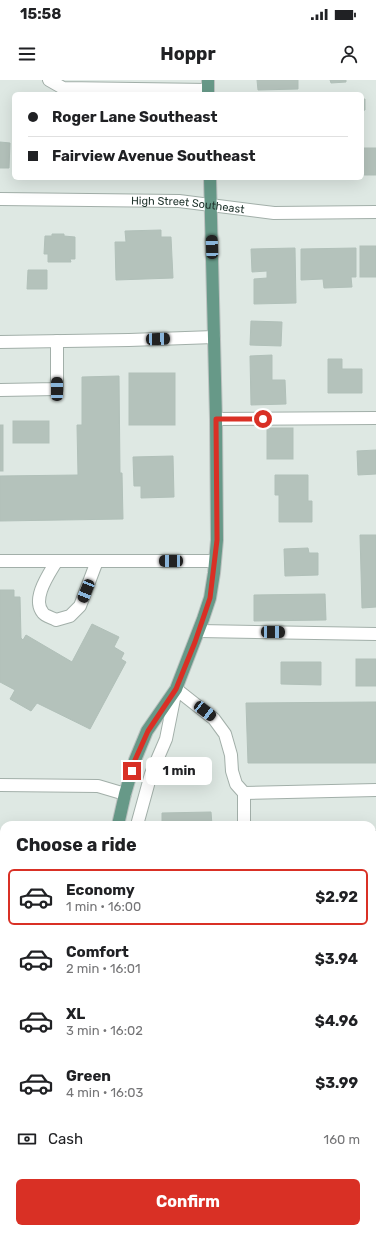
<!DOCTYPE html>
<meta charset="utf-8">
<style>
:root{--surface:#fff;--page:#f2f2f2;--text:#202124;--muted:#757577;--line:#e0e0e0;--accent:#d93025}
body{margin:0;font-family:Rubik,sans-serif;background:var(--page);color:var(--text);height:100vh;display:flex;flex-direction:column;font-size:15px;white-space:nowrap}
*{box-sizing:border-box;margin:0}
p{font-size:13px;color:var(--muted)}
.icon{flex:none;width:22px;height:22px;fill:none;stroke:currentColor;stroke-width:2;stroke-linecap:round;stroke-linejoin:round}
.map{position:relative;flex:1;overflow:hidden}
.panel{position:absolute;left:0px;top:741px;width:376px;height:412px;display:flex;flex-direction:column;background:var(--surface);border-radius:12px 12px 0 0;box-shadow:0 4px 16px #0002}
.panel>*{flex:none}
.guide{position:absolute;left:12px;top:12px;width:352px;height:88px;border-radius:6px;box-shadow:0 4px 16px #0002;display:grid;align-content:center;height:88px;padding:0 16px;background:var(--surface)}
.end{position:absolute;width:18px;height:18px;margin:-9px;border:5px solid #d93025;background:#fff;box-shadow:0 0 0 2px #fff}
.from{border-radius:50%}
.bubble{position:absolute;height:28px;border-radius:6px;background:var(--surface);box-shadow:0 4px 16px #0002;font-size:13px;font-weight:700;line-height:28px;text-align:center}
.car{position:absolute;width:12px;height:24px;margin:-12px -6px;border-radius:5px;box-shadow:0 0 3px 1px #0007;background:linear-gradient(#222 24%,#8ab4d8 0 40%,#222 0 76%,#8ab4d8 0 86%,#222 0)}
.guide b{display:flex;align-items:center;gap:14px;height:38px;font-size:15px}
.guide b+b{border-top:1px solid var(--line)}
.guide i{width:10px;height:10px;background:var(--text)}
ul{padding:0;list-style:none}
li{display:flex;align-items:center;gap:12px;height:56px;margin:0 8px 6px;padding:0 8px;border:2px solid transparent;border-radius:6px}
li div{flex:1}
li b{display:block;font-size:15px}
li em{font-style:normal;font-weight:700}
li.active{border-color:var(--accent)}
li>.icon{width:36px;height:36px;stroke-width:1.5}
h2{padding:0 16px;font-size:18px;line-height:48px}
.pay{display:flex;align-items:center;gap:10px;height:44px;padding:0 16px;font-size:15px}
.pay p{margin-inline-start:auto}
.action{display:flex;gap:8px;margin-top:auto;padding:8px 16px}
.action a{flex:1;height:46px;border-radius:6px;background:var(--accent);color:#fff;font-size:16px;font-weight:700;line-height:46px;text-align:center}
.status{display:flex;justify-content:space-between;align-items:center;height:28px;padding:0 20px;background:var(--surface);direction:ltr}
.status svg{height:11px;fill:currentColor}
header{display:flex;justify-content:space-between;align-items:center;height:52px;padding:0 16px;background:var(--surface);font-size:18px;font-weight:700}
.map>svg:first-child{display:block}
.building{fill:#b4c2bb;stroke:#b1c0b9}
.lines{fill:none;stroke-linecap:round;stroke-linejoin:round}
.minor-casing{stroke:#a2afa9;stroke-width:14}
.major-casing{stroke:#bcc2c0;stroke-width:14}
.minor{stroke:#fff;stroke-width:12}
.major{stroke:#679988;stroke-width:12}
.route{stroke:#d93025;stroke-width:5}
.labels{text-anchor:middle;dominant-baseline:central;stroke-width:4;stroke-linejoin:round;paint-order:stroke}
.street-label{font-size:11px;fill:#21352e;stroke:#eef5f1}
</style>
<div class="status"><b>15:58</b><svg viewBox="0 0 49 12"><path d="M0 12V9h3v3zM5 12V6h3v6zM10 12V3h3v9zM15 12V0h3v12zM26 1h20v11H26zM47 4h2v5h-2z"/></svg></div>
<header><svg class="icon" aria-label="menu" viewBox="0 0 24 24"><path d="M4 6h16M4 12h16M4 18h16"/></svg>Hoppr<svg class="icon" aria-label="person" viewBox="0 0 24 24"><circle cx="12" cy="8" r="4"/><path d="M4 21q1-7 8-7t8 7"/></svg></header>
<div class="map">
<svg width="376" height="1153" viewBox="0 0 376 1153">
<rect width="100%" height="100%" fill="#dee8e3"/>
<g class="building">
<polygon points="257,0 298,0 298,9 258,10"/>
<polygon points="330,0 346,0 346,2 331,3"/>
<polygon points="362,19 365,19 365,30 362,31"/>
<polygon points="0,62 10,63 9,88 0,88"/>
<rect x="362" y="68" width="14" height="27"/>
<polygon points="161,150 161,157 171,157 173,198 116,200 115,162 126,162 125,151"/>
<polygon points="52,154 64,154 64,156 75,157 75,179 70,179 71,182 48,182 48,174 44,174 45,156 52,156"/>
<rect x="360" y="166" width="16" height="31"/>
<polygon points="295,168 296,223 254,224 254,199 267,198 267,191 252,192 251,169"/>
<polygon points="356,168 356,197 351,197 352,207 324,208 323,199 301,200 301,169"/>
<polygon points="28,190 47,190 47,209 27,209"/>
<polygon points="251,241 282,242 281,266 250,265"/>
<polygon points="272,275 272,300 285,300 286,324 251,325 250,276"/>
<polygon points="328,279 342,279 342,289 362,289 362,313 328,313"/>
<rect x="129" y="293" width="46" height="52"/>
<polygon points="119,296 120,393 122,393 123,439 0,441 0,396 78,395 77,345 82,345 82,297"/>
<rect x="13" y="341" width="36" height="22"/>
<rect x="0" y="345" width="3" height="46"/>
<rect x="267" y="348" width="26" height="31"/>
<polygon points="376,370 376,394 358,395 357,371"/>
<polygon points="173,376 174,417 141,418 141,406 134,406 133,377"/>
<polygon points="275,395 308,395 308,421 312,421 312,442 279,442 279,415 275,415"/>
<polygon points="360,455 376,455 376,527 362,528"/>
<polygon points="308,468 309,473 318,473 318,495 285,496 284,469"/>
<polygon points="0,510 14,510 14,517 20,517 21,558 23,560 26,555 72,582 92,544 119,557 114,567 124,573 121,579 126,582 90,649 37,623 31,631 10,619 15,610 0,602"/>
<polygon points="325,514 326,540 254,541 254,515"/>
<rect x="356" y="579" width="20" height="27"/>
<polygon points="281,582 321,582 321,605 281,604"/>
<polygon points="376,622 376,683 248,683 246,623"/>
<polygon points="211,732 212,745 162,745 162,733"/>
<rect x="0" y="1041" width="4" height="43"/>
</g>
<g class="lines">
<defs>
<g id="minor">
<polyline points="49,0 63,8 208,10"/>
<path id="s1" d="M0 119 179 121 274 133 376 132"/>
<polyline points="0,262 129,260 214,257"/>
<polyline points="0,310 57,309 57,261"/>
<polyline points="216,339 376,338"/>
<polyline points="0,481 215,481"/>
<path d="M56 482C49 494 31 519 43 533 45 536 53 538 56 540L70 536 80 526 97 481"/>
<polyline points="199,551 376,554"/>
<polyline points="0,705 98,706 125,714"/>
<polyline points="244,713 376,710"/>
<polyline points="137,745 151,694 166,659 176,609 214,639 225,654 231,675 232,691 236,704 244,713 244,745"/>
<polyline points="372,757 376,757"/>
<polyline points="0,931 4,931"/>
<polyline points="0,1014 4,1014"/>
<polyline points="0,1116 4,1116"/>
<polyline points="372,1144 376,1144"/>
<polyline points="118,1150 244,1149"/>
</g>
<g id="major">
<polyline points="208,0 208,14"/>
<polyline points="118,745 125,714 135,680 147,651 176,609 203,539 210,518 214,493 217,460 216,339 210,98"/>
<polyline points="372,869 376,869"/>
<polyline points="0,872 4,872"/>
<polyline points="372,940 376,942"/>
</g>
</defs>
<use href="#minor" class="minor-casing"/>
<use href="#major" class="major-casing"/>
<use href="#minor" class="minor"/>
<use href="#major" class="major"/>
</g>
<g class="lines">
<polyline class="route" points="132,691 135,680 148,651 176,609 195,562 210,518 217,460 216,339 263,339"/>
</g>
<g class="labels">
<g class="street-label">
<text stroke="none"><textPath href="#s1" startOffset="188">High Street Southeast</textPath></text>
</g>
</g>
</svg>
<i class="end from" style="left:263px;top:339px"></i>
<i class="end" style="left:132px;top:691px"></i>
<div class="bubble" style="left:146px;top:677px;width:66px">1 min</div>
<i class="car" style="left:212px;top:167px;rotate:358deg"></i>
<i class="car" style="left:158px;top:259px;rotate:88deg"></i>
<i class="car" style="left:57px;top:309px;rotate:0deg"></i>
<i class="car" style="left:171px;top:481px;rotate:270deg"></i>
<i class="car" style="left:86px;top:511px;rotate:202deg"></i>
<i class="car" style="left:273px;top:552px;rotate:91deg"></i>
<i class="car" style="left:205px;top:631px;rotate:128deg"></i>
<div class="guide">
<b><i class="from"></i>Roger Lane Southeast</b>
<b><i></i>Fairview Avenue Southeast</b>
</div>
<section class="panel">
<h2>Choose a ride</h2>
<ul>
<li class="active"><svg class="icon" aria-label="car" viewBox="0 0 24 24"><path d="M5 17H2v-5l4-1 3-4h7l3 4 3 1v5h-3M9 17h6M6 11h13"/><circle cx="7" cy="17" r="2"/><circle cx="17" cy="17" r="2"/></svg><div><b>Economy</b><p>1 min · 16:00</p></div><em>$2.92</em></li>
<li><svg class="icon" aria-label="car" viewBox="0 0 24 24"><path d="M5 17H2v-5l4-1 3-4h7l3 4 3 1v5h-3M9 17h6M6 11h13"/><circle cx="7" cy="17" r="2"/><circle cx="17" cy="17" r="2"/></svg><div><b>Comfort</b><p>2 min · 16:01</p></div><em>$3.94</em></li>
<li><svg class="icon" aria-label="car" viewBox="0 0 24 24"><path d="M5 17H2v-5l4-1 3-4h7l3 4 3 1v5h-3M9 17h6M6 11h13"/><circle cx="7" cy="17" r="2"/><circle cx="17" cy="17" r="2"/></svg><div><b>XL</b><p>3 min · 16:02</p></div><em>$4.96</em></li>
<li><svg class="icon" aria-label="car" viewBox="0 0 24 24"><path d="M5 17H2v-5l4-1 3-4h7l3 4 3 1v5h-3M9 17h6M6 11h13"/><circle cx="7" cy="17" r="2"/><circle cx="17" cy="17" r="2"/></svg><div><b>Green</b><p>4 min · 16:03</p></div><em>$3.99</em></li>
</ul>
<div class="pay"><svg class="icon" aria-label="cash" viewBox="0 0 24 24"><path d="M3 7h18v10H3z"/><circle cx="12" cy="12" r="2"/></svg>Cash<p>160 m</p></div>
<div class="action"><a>Confirm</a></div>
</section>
</div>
